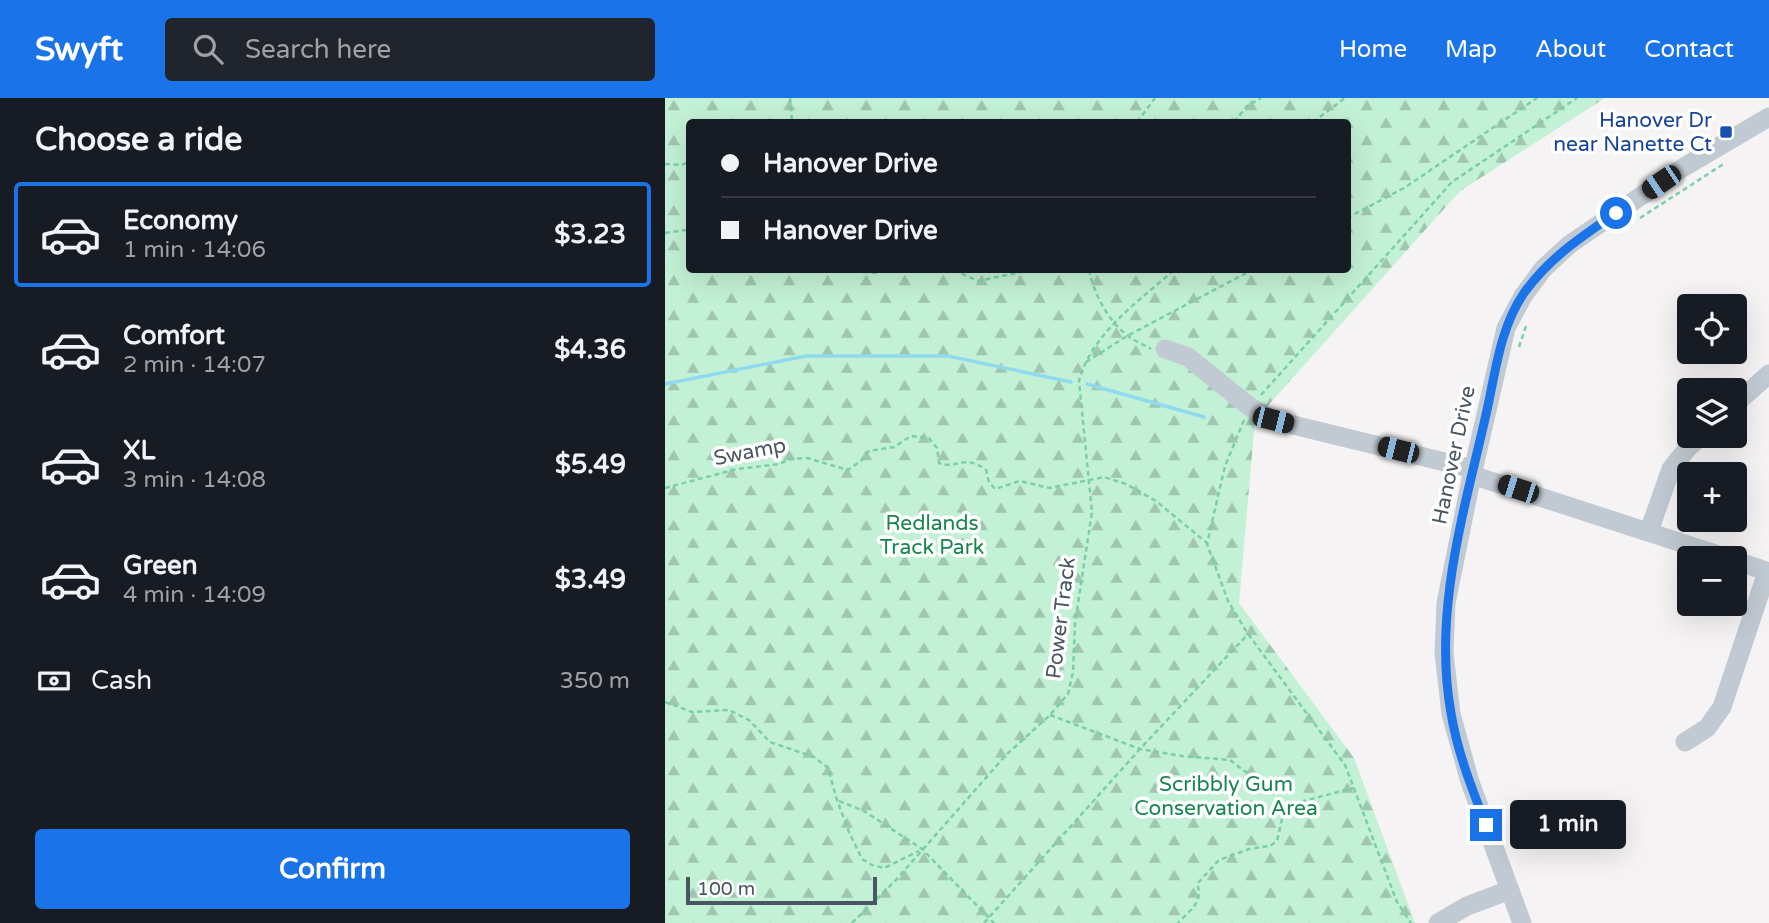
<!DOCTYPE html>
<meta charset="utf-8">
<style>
:root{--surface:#171b24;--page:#20242c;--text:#f1f3f6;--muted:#9ea1a6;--line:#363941;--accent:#1a73e8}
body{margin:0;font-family:"Varela Round",sans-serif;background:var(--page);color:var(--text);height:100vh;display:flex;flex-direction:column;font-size:26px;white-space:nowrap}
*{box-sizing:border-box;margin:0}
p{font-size:23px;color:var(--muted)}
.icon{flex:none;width:38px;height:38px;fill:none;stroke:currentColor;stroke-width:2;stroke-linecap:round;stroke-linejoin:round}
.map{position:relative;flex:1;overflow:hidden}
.panel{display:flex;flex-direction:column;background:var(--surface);width:665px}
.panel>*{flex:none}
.banner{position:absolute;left:21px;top:21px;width:665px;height:154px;border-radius:7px;box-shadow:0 7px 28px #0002;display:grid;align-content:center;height:154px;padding:0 35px;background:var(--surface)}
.tools{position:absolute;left:1012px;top:196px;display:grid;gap:14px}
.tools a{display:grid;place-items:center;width:70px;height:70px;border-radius:7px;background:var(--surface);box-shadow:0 7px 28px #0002;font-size:35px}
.scale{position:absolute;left:21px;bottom:18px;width:191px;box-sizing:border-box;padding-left:7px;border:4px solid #4a5661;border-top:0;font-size:19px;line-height:24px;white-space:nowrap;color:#4a5661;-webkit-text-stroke:5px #fff;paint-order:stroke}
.end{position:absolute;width:32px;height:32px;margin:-16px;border:9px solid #1a73e8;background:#fff;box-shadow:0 0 0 4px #fff}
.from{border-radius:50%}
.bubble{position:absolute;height:49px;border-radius:7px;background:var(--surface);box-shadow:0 7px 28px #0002;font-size:23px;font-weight:700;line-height:49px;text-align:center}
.car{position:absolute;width:21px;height:42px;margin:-21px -10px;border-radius:9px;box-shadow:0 0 5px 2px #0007;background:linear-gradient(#222 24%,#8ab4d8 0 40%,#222 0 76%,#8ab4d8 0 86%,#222 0)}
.banner b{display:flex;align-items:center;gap:24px;height:66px;font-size:26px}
.banner b+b{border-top:2px solid var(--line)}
.banner i{width:18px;height:18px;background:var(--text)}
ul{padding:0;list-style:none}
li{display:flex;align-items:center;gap:21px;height:105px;margin:0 14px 10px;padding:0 21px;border:4px solid transparent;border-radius:7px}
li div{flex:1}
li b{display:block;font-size:26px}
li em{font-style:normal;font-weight:700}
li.current{border-color:var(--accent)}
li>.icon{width:63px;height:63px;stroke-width:1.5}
h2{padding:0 35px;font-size:32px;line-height:84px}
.pay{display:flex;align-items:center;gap:18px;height:77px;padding:0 35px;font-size:26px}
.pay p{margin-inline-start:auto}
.cta{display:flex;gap:14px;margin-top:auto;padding:14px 35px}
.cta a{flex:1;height:80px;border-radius:7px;background:var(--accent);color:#fff;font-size:28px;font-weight:700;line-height:80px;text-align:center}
header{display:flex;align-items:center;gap:42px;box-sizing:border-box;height:98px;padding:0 35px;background:var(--accent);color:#fff}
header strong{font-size:33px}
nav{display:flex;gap:38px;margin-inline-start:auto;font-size:24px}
.search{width:490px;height:63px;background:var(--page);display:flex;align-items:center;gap:18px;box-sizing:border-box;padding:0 24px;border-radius:7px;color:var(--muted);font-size:26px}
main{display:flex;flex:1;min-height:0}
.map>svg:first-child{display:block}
.forest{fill:url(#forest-firs);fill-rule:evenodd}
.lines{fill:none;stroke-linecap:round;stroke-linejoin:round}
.stream{stroke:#90daee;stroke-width:3.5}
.path{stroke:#7ad0a6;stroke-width:2.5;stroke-dasharray:5 3.5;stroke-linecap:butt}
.minor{stroke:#c1cad2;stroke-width:19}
.route{stroke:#1a73e8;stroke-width:9}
.transit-dot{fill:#1a4fb4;stroke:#fff;stroke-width:2.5}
.labels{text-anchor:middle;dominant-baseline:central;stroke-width:7;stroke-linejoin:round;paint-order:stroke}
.transit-label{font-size:21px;fill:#164399;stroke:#fff;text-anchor:end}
.street-label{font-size:21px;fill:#4a5661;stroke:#fff}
.park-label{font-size:21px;fill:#17864f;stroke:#fff}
</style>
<header>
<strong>Swyft</strong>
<div class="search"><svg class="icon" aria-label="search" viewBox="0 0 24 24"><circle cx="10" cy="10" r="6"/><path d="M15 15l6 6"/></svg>Search here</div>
<nav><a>Home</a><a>Map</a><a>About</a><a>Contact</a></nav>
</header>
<main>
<section class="panel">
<h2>Choose a ride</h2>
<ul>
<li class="current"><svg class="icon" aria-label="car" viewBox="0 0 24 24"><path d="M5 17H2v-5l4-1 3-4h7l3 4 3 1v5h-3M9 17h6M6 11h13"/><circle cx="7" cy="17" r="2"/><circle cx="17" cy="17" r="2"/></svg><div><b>Economy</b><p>1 min · 14:06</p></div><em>$3.23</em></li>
<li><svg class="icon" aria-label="car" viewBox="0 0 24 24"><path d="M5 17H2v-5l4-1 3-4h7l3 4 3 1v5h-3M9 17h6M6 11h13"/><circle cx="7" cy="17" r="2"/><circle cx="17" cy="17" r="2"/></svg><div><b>Comfort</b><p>2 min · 14:07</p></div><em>$4.36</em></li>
<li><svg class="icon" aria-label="car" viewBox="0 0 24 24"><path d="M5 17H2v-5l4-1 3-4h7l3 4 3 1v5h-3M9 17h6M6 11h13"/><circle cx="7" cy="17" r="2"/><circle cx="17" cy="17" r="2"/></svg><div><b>XL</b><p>3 min · 14:08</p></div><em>$5.49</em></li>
<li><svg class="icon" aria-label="car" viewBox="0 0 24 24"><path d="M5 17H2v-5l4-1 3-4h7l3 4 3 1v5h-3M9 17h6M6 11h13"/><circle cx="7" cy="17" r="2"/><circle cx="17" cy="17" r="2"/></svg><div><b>Green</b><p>4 min · 14:09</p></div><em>$3.49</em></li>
</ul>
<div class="pay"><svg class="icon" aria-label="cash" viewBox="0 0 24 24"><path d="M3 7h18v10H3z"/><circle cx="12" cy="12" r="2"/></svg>Cash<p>350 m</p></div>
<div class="cta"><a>Confirm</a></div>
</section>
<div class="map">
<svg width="1104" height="825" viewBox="0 0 1104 825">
<defs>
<pattern id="forest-firs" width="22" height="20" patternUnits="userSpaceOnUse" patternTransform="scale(1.75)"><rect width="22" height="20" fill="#c3f1d5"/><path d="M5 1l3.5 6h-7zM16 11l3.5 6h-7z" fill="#a0c6b0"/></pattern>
</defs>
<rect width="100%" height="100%" fill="#f5f3f3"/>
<path class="forest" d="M0 0H940L795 93 590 322 574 505 689 660 750 825H0ZM24 24H682V172H24Z"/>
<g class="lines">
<g class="stream">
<polyline points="0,286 141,258 283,258 406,284"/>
<polyline points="422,286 539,319"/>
</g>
<g class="path">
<polyline points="125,0 127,24"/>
<polyline points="472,24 490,0"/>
<polyline points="569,24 582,8 596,0"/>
<polyline points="648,24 680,0"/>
<polyline points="0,66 16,67 24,64"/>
<polyline points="682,120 739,90 872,0"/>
<polyline points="975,120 1060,65"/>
<polyline points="0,135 20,132 24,138"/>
<polyline points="173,172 213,175 221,172"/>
<polyline points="289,172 313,183 366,172"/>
<path d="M424 172C429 195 442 222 462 237 469 243 478 246 486 251"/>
<polyline points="854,249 861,228"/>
<polyline points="421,264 462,238 587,172"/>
<polyline points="596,297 787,84 912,0"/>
<polyline points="579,322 560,368 542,446 563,503 583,536 680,667 732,804 746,825"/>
<path d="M0 390 72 371 114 366 126 361 142 360 183 372 197 362 204 353 229 349 246 338 264 340 272 350 274 365C293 372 298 355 321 372L324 384 330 391 355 383 384 390 439 379 461 386 491 403 542 445"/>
<polyline points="0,604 27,614 64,612 84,622 105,644 149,659 163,670 172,702 184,734 197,761 207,767 219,770 254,753"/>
<path d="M385 617 475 651 517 658 565 662 611 697 620 708 612 743 605 748 584 751 554 762 532 786C539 804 525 812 513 825"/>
<polyline points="174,703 199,713 257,751 329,825"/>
<polyline points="620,708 688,690"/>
<path d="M187 825 231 782 341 657 385 617 403 596 408 574 410 525 427 414 414 283C426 236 474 203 509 172"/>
<polyline points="319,825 475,651 583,536"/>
</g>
<g class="minor">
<polyline points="500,251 523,259 585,309 608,322 808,371"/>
<polyline points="1069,307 1104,276"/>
<polyline points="807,377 1063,460"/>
<polyline points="984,433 1006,371 1022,351 1036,338"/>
<polyline points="1069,462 1104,474"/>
<polyline points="1020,644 1042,630 1057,609 1102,474"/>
<polyline points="773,825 802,808 845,792"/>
<polyline points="857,825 805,684 786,616 779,555 781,505 807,377 841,230 858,198 878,171 905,146 1019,69 1104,19"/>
</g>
</g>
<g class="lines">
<path class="route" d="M821 727C807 691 792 653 786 615 768 516 798 417 820 321 830 279 834 231 859 195 884 160 916 139 951 115"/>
</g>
<rect class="transit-dot" x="1054" y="27" width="14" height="14" rx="3.5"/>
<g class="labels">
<g class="transit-label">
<text x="1047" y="22">Hanover Dr<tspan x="1047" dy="24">near Nanette Ct</tspan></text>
</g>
<g class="street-label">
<text transform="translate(85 354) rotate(-11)">Swamp</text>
<text transform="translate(789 357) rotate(-78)">Hanover Drive</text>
<text transform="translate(396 520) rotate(-83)">Power Track</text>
</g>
<g class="park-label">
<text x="267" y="425">Redlands<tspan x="267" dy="24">Track Park</tspan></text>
<text x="561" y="686">Scribbly Gum<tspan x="561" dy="24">Conservation Area</tspan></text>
</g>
</g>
</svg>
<div class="tools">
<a><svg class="icon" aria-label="locate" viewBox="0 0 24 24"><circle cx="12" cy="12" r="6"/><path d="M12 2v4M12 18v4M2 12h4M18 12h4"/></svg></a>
<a><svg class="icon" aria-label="layers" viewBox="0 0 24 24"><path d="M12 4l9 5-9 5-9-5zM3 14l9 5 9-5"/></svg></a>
<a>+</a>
<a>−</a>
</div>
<div class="scale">100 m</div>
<i class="end from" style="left:951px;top:115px"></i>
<i class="end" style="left:821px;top:727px"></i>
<div class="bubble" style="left:845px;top:702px;width:116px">1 min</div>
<i class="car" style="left:996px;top:84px;rotate:236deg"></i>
<i class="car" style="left:608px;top:322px;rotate:104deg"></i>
<i class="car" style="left:733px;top:352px;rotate:284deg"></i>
<i class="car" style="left:853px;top:391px;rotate:288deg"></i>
<div class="banner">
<b><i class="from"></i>Hanover Drive</b>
<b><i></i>Hanover Drive</b>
</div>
</div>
</main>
